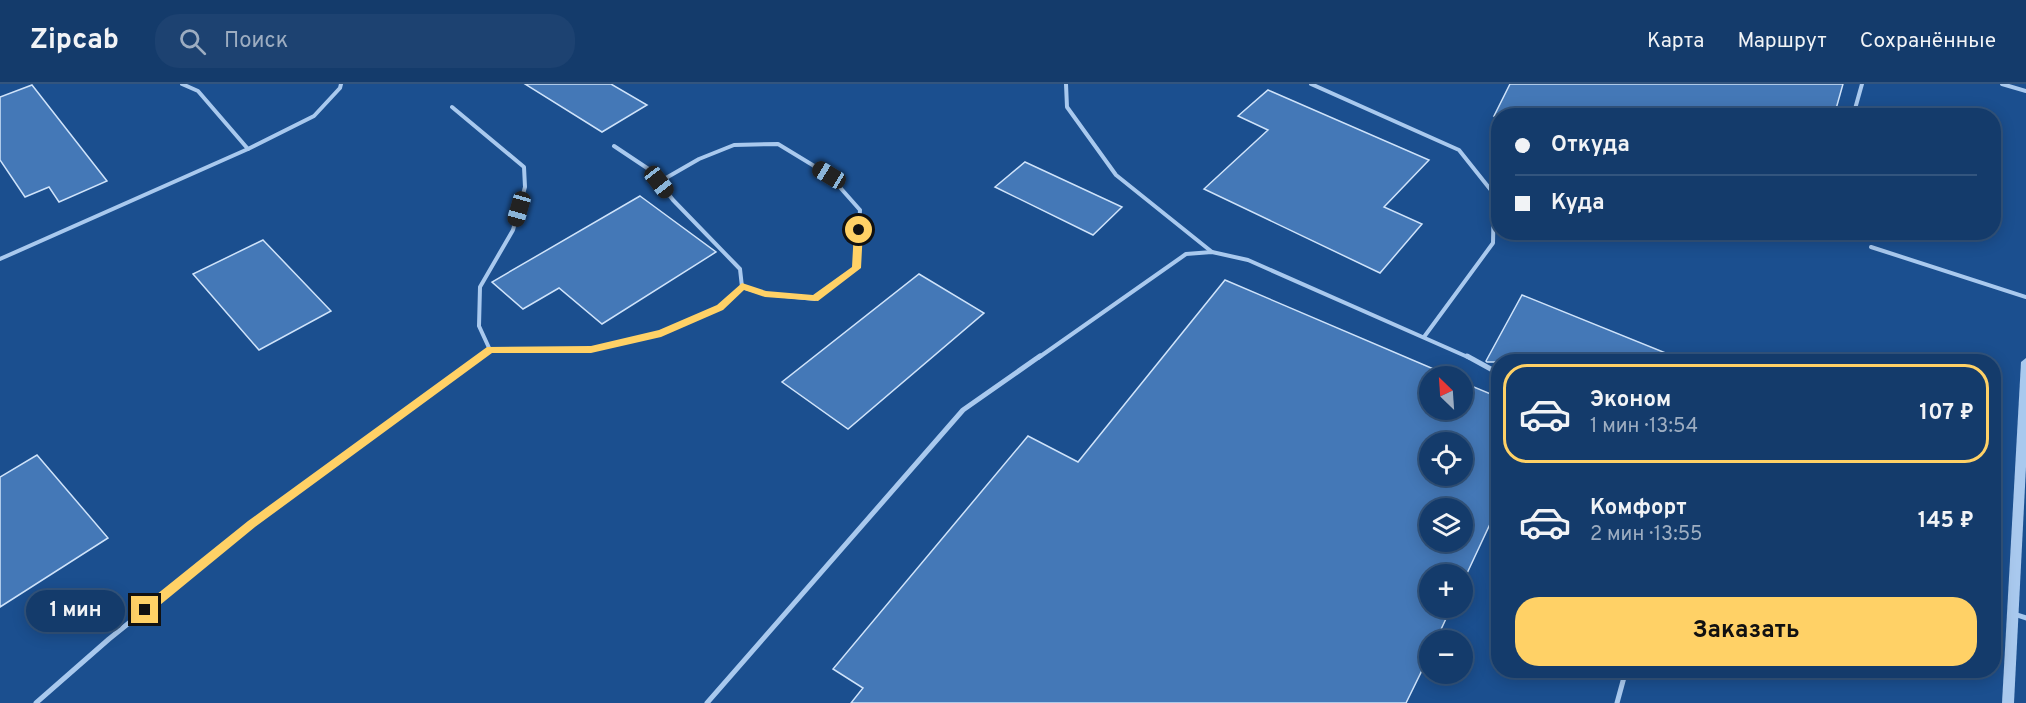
<!DOCTYPE html>
<html lang="ru">
<meta charset="utf-8">
<style>
:root{--surface:#143b6b;--page:#1d4271;--text:#f1f3f6;--muted:#9dadc1;--line:#33557e;--accent:#ffd166}
body{margin:0;font-family:Overpass,sans-serif;background:var(--page);color:var(--text);height:100vh;display:flex;flex-direction:column;font-size:22px;white-space:nowrap}
*{box-sizing:border-box;margin:0}
p{font-size:20px;color:var(--muted)}
.icon{flex:none;width:33px;height:33px;fill:none;stroke:currentColor;stroke-width:2;stroke-linecap:round;stroke-linejoin:round}
.map{position:relative;flex:1;overflow:hidden}
.details{position:absolute;left:1491px;top:270px;width:510px;height:324px;display:flex;flex-direction:column;background:var(--surface);border-radius:24px;box-shadow:0 3px 15px #0003,0 0 0 2px var(--line)}
.details>*{flex:none}
.hud{position:absolute;left:1491px;top:24px;width:510px;height:132px;border-radius:24px;box-shadow:0 3px 15px #0003,0 0 0 2px var(--line);display:grid;align-content:center;height:132px;padding:0 24px;background:var(--surface)}
.needle{width:39px;rotate:335deg}
.controls{position:absolute;left:1419px;top:282px;display:grid;gap:12px}
.controls a{display:grid;place-items:center;width:54px;height:54px;border-radius:50%;background:var(--surface);box-shadow:0 3px 15px #0003,0 0 0 2px var(--line);font-size:30px}
.end{position:absolute;width:27px;height:27px;margin:-14px;border:8px solid #ffd166;background:#111;box-shadow:0 0 0 3px #111}
.from{border-radius:50%}
.bubble{position:absolute;height:42px;border-radius:21px;background:var(--surface);box-shadow:0 3px 15px #0003,0 0 0 2px var(--line);font-size:20px;font-weight:700;line-height:42px;text-align:center}
.car{position:absolute;width:18px;height:36px;margin:-18px -9px;border-radius:8px;box-shadow:0 0 4px 2px #0007;background:linear-gradient(#222 24%,#8ab4d8 0 40%,#222 0 76%,#8ab4d8 0 86%,#222 0)}
.hud b{display:flex;align-items:center;gap:21px;height:57px;font-size:22px}
.hud b+b{border-top:2px solid var(--line)}
.hud i{width:15px;height:15px;background:var(--text)}
ul{padding:10px 0 0;list-style:none}
li{display:flex;align-items:center;gap:18px;height:99px;margin:0 12px 9px;padding:0 12px;border:3px solid transparent;border-radius:24px}
li div{flex:1}
li b{display:block;font-size:22px}
li em{font-style:normal;font-weight:700}
li.current{border-color:var(--accent)}
li>.icon{width:54px;height:54px;stroke-width:1.5}
.primary-button{display:flex;gap:12px;margin-top:auto;padding:12px 24px}
.primary-button a{flex:1;height:69px;border-radius:24px;background:var(--accent);color:#111;font-size:24px;font-weight:700;line-height:69px;text-align:center}
header{display:flex;align-items:center;gap:36px;box-sizing:border-box;height:84px;padding:0 30px;background:var(--surface);border-bottom:2px solid var(--line)}
header strong{font-size:28px}
nav{display:flex;gap:33px;margin-inline-start:auto;font-size:21px}
.search{width:420px;height:54px;background:var(--page);display:flex;align-items:center;gap:15px;box-sizing:border-box;padding:0 21px;border-radius:24px;color:var(--muted);font-size:22px}
.map>svg:first-child{display:block}
.building{fill:#4478b7;stroke:#cfe3fa;stroke-width:1.5;fill-rule:evenodd}
.lines{fill:none;stroke-linecap:round;stroke-linejoin:round}
.service-far1{stroke:#a9c9ee;stroke-width:4}
.service{stroke:#a9c9ee;stroke-width:5}
.tertiary{fill:#a9c9ee;fill-rule:evenodd}
.route{fill:#ffd166}
</style>
<header>
<strong>Zipcab</strong>
<div class="search"><svg class="icon" aria-label="search" viewBox="0 0 24 24"><circle cx="10" cy="10" r="6"/><path d="M15 15l6 6"/></svg>Поиск</div>
<nav><a>Карта</a><a>Маршрут</a><a>Сохранённые</a></nav>
</header>
<div class="map">
<svg width="2026" height="619" viewBox="0 0 2026 619">
<rect width="100%" height="100%" fill="#1b4f8f"/>
<g class="building">
<polygon points="525,0 611,0 647,21 602,48"/>
<polygon points="1510,0 1843,0 1834,32 1494,32"/>
<polygon points="32,1 107,97 59,118 49,103 25,113 0,76 0,13"/>
<polygon points="1268,6 1429,76 1384,123 1422,140 1380,189 1204,105 1268,46 1238,32"/>
<polygon points="1025,78 1122,123 1093,151 995,103"/>
<polygon points="640,112 716,168 602,240 559,204 523,225 492,198"/>
<polygon points="263,156 331,227 259,266 193,190"/>
<polygon points="919,190 984,229 848,345 782,298"/>
<path d="M1225 196 1450 292H1430V326H1462V298L1498 313V423L1462 500V490H1430V524H1451L1436 556H1430V570L1406 619H851L863 604 833 585 1028 352 1078 378ZM1430 358H1462V392H1430ZM1430 424H1462V458H1430Z"/>
<polygon points="1522,211 1683,276 1683,278 1487,278 1486,277"/>
<polygon points="37,371 108,454 0,523 0,393"/>
</g>
<g class="lines">
<g class="service-far1">
<polyline points="182,0 198,7 248,65"/>
<polyline points="1066,0 1067,23 1116,91 1212,168"/>
<polyline points="1311,0 1459,66 1494,110 1493,159 1424,253"/>
<polyline points="2002,0 2026,7"/>
<polyline points="452,23 524,83 525,103 513,146 480,203 479,242 490,266"/>
<polyline points="1853,32 1862,0"/>
<polyline points="659,98 699,75 734,61 778,60 829,91 860,126 857,184 815,215 765,210 742,203"/>
<polyline points="1871,163 2026,213"/>
<polyline points="0,175 248,65 314,32 340,4 341,0"/>
<polyline points="480,274 490,266 591,265 661,249 720,223 742,203 740,185 673,116 650,86 614,62"/>
<polyline points="1038,274 1186,170 1212,168 1248,176 1470,274"/>
</g>
<g class="service">
<polyline points="1467,272 1498,289"/>
<polyline points="2014,530 2026,534"/>
<polyline points="36,619 109,555 252,440 482,272"/>
<polyline points="707,619 963,326 1040,272"/>
<polyline points="1617,619 1626,586"/>
</g>
<polygon class="tertiary" points="2026,274 2026,383 2014,619 2002,619 2021,278"/>
</g>
<polygon class="route" points="859,143 863,146 861,184 818,217 765,213 744,206 723,226 661,253 591,269 492,269 255,443 149,530 141,530 141,523 248,437 487,263 591,262 659,246 717,221 742,199 766,207 813,211 852,183 854,146"/>
</svg>
<div class="controls">
<a><svg class="needle" viewBox="-14 -14 28 28"><path d="M0-13l5 13h-10z" fill="#e53935"/><path d="M0 13l5-13h-10z" fill="#9dadc1"/></svg></a>
<a><svg class="icon" aria-label="locate" viewBox="0 0 24 24"><circle cx="12" cy="12" r="6"/><path d="M12 2v4M12 18v4M2 12h4M18 12h4"/></svg></a>
<a><svg class="icon" aria-label="layers" viewBox="0 0 24 24"><path d="M12 4l9 5-9 5-9-5zM3 14l9 5 9-5"/></svg></a>
<a>+</a>
<a>−</a>
</div>
<i class="end from" style="left:859px;top:146px"></i>
<i class="end" style="left:145px;top:526px"></i>
<div class="bubble" style="left:26px;top:506px;width:99px">1 мин</div>
<i class="car" style="left:829px;top:91px;rotate:301deg"></i>
<i class="car" style="left:659px;top:98px;rotate:142deg"></i>
<i class="car" style="left:519px;top:125px;rotate:196deg"></i>
<div class="hud">
<b><i class="from"></i>Откуда</b>
<b><i></i>Куда</b>
</div>
<section class="details">
<ul>
<li class="current"><svg class="icon" aria-label="car" viewBox="0 0 24 24"><path d="M5 17H2v-5l4-1 3-4h7l3 4 3 1v5h-3M9 17h6M6 11h13"/><circle cx="7" cy="17" r="2"/><circle cx="17" cy="17" r="2"/></svg><div><b>Эконом</b><p>1 мин · 13:54</p></div><em>107 ₽</em></li>
<li><svg class="icon" aria-label="car" viewBox="0 0 24 24"><path d="M5 17H2v-5l4-1 3-4h7l3 4 3 1v5h-3M9 17h6M6 11h13"/><circle cx="7" cy="17" r="2"/><circle cx="17" cy="17" r="2"/></svg><div><b>Комфорт</b><p>2 мин · 13:55</p></div><em>145 ₽</em></li>
</ul>
<div class="primary-button"><a>Заказать</a></div>
</section>
</div>
